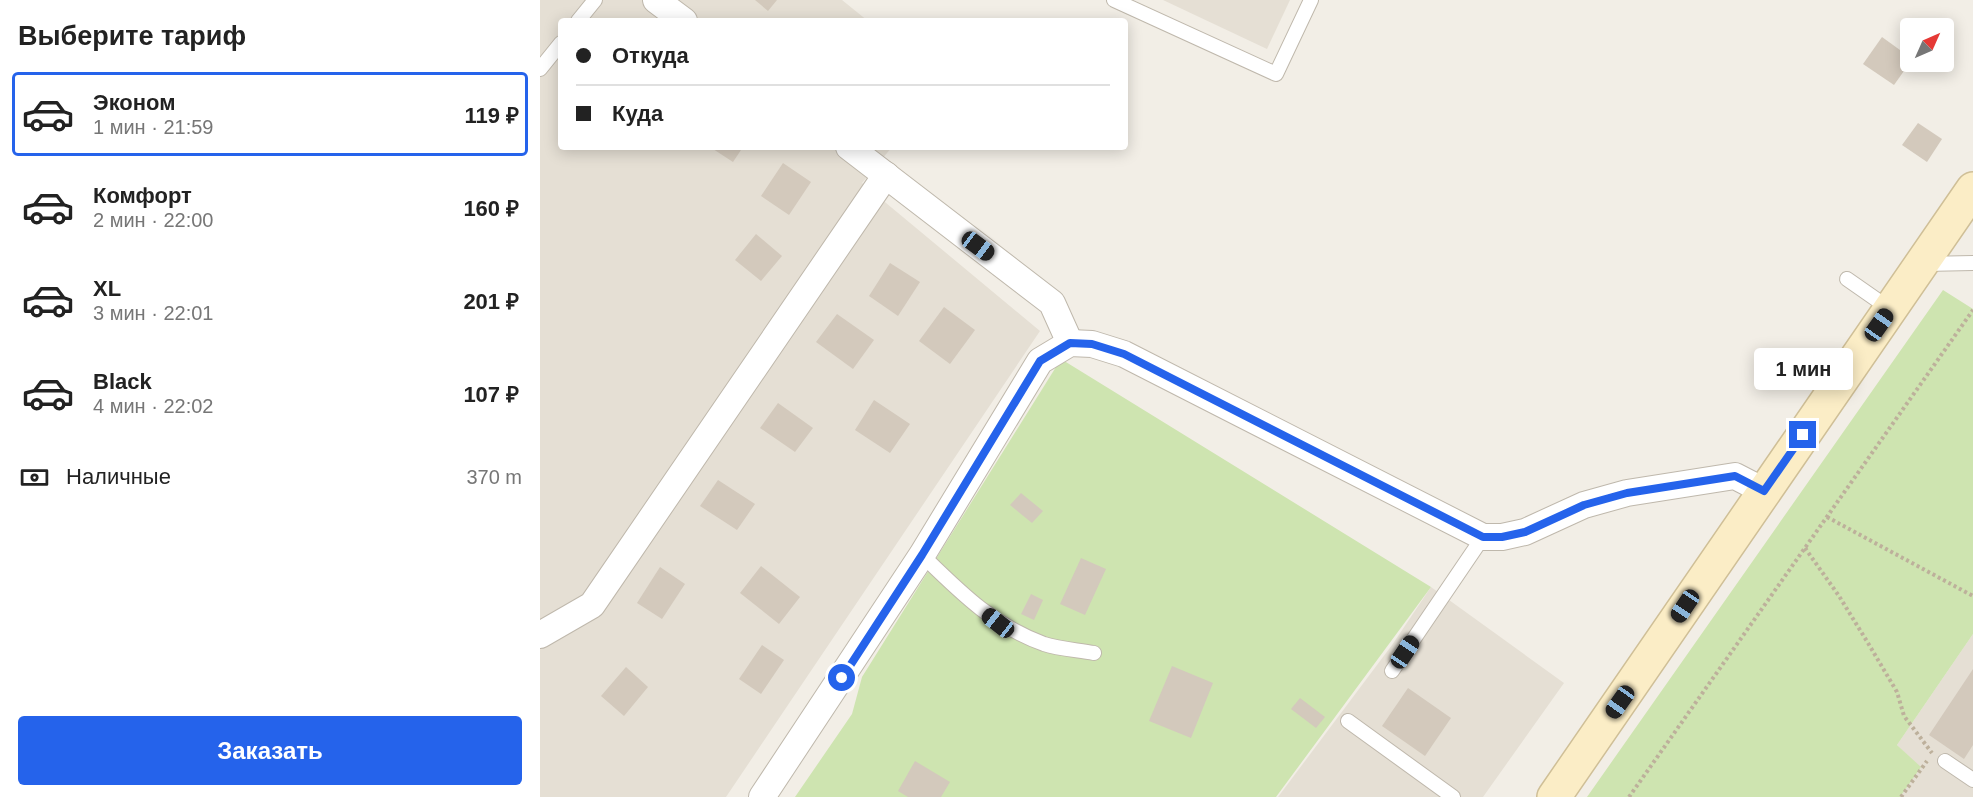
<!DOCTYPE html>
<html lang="ru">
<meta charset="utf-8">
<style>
:root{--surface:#fff;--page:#f6f6f6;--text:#222;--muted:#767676;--line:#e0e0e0;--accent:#2563eb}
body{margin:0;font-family:Helvetica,sans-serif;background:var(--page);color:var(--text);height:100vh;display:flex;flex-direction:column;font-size:22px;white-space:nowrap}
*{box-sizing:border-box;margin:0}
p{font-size:20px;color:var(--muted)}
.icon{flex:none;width:33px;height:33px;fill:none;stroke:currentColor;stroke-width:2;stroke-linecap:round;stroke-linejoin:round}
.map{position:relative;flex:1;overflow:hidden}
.drawer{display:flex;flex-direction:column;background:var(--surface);width:540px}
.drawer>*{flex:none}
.guide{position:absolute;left:18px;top:18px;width:570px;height:132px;border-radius:6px;box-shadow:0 3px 15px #0003;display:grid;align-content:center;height:132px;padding:0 18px;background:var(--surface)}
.needle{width:39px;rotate:45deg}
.controls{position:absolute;left:1360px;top:18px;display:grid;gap:12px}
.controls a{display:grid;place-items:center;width:54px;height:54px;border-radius:6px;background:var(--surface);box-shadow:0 3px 15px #0003;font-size:30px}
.end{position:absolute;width:27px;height:27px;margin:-14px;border:8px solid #2563eb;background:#fff;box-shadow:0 0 0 3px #fff}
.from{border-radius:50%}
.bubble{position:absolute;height:42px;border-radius:6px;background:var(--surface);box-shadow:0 3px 15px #0003;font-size:20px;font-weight:700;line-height:42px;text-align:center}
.car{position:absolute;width:18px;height:36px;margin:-18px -9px;border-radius:8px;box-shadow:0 0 4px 2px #0007;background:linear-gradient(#222 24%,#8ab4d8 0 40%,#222 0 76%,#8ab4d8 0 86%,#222 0)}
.guide b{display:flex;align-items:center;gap:21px;height:57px;font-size:22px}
.guide b+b{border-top:2px solid var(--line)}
.guide i{width:15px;height:15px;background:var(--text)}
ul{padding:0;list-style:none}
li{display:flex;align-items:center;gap:18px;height:84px;margin:0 12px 9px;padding:0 6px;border:3px solid transparent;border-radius:6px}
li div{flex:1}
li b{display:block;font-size:22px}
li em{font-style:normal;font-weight:700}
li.selected{border-color:var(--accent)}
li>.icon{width:54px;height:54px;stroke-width:1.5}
h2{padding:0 18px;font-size:27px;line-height:72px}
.pay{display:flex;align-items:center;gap:15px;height:66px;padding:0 18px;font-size:22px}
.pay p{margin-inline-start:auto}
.button{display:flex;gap:12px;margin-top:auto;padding:12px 18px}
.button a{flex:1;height:69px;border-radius:6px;background:var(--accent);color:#fff;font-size:24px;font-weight:700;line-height:69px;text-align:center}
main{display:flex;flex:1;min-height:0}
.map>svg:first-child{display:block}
.residential{fill:#e5dfd4}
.green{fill:#cee4b0}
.building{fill:#d3c9bc}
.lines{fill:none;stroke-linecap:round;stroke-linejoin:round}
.service-casing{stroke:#bfb8ac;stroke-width:16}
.minor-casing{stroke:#bfb8ac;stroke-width:28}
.secondary-casing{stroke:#cfbf97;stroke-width:36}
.path{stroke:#bdb09b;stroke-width:4;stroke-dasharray:3 3;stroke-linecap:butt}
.service{stroke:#fff;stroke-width:14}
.minor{stroke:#fff;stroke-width:26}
.secondary{stroke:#fbedc6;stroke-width:33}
.route{stroke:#2563eb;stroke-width:8}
</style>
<main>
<section class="drawer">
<h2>Выберите тариф</h2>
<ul>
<li class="selected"><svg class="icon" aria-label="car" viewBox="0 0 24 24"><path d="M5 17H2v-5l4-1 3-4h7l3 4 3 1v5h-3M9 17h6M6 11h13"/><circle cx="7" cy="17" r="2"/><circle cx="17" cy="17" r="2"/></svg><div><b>Эконом</b><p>1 мин · 21:59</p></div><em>119 ₽</em></li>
<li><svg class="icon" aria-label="car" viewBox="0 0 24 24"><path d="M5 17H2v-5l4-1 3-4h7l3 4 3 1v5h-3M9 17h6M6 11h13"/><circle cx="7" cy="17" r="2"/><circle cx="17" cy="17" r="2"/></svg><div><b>Комфорт</b><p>2 мин · 22:00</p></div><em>160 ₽</em></li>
<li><svg class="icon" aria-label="car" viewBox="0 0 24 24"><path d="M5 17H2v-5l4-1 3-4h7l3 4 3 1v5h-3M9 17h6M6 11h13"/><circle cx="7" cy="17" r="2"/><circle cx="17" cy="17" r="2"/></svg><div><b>XL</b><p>3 мин · 22:01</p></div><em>201 ₽</em></li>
<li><svg class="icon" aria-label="car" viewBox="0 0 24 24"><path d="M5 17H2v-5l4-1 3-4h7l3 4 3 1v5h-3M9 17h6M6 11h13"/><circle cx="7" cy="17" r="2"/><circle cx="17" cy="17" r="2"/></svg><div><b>Black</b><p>4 мин · 22:02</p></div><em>107 ₽</em></li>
</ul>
<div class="pay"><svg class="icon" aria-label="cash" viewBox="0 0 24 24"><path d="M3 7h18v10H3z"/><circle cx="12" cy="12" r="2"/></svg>Наличные<p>370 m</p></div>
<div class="button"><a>Заказать</a></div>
</section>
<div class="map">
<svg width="1433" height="797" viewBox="0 0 1433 797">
<rect width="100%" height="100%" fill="#f2eee6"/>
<g class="residential">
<polygon points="0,0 302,0 328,21 21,21 21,147 352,147 322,183 500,331 186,797 0,797"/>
<polygon points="623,0 750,0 727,49"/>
<polygon points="891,587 1024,683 943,797 738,797 852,645"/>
<polygon points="1433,634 1433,797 1360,797 1380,767 1357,745"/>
</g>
<g class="green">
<polygon points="1403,290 1433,309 1433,634 1357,745 1381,767 1360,797 1047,797"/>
<polygon points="521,359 891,587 736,797 255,797 312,714 322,677"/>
</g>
<g class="building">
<polygon points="215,0 237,0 228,11"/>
<polygon points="1342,37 1371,58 1371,61 1354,85 1323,64"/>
<polygon points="1378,123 1402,139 1387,162 1362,145"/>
<polygon points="170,147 203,147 193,162"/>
<polygon points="243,163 271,182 249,215 221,196"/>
<polygon points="216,234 242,256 221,281 195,260"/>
<polygon points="350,263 380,282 358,316 329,296"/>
<polygon points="404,307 435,330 410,364 379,341"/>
<polygon points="297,314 334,340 313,369 276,342"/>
<polygon points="334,400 370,424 350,453 315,430"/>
<polygon points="238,403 273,428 255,452 220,428"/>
<polygon points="178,480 215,504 197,530 160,506"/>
<polygon points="481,493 503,511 492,523 470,505"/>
<polygon points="541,558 566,569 545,615 520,604"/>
<polygon points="221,566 260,597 239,624 200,593"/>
<polygon points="120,567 145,584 122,619 97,603"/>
<polygon points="491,594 503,600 494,620 481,614"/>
<polygon points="222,645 244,660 221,694 199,679"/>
<polygon points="632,666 673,683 651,738 609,721"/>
<polygon points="86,667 108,687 84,716 61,696"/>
<polygon points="1433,669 1433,745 1424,759 1389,735"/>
<polygon points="868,688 911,718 885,756 842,726"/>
<polygon points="760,698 785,717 776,728 751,709"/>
<polygon points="375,761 410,782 401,797 368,797 358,791"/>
</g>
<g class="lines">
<defs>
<g id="service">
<polyline points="574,0 736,74 771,0"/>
<polyline points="38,21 55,0"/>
<polyline points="0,69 21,43"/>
<polyline points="1384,264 1433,263"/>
<polyline points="1307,279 1350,309"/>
<path d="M382 555C420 592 452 625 504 644 519 649 538 650 554 653"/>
<polyline points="852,671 943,537"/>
<polyline points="808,721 913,797"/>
<polyline points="1405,761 1433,780"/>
</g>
<g id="minor">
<polyline points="116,0 144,21"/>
<polyline points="309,147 512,303 530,343"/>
<polyline points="0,635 52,605 346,175"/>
<polyline points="222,797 382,555 500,361 530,343 552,344 584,354 943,537 962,537 985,532 1044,505 1087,493 1195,476 1224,491"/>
</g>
<polyline id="secondary" points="1014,797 1433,189"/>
</defs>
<use href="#service" class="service-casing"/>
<use href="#minor" class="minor-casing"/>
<use href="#secondary" class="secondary-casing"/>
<g class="path">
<polyline points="1287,517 1433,596"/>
<polyline points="1265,548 1299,596 1328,643 1357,692 1364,716 1392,753"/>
<polyline points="1089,797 1433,310"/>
<polyline points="1361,797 1387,761"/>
</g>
<use href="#service" class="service"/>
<use href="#minor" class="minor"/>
<use href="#secondary" class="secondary"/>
</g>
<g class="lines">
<polyline class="route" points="302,678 382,555 500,361 530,343 552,344 584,354 943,537 962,537 985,532 1044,505 1087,493 1195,476 1224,491 1263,435"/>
</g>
</svg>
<div class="controls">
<a><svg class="needle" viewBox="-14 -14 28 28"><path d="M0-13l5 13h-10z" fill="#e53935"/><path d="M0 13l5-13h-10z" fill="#767676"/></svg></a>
</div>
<i class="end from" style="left:302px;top:678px"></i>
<i class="end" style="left:1263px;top:435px"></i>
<div class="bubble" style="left:1214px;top:348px;width:99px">1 мин</div>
<i class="car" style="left:438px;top:246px;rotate:127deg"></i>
<i class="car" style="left:1339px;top:325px;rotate:35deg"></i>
<i class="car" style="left:1145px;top:606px;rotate:214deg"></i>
<i class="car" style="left:458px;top:623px;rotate:308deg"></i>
<i class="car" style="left:865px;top:652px;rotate:34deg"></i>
<i class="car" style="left:1080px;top:702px;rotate:215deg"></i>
<div class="guide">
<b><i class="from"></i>Откуда</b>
<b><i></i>Куда</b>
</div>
</div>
</main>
